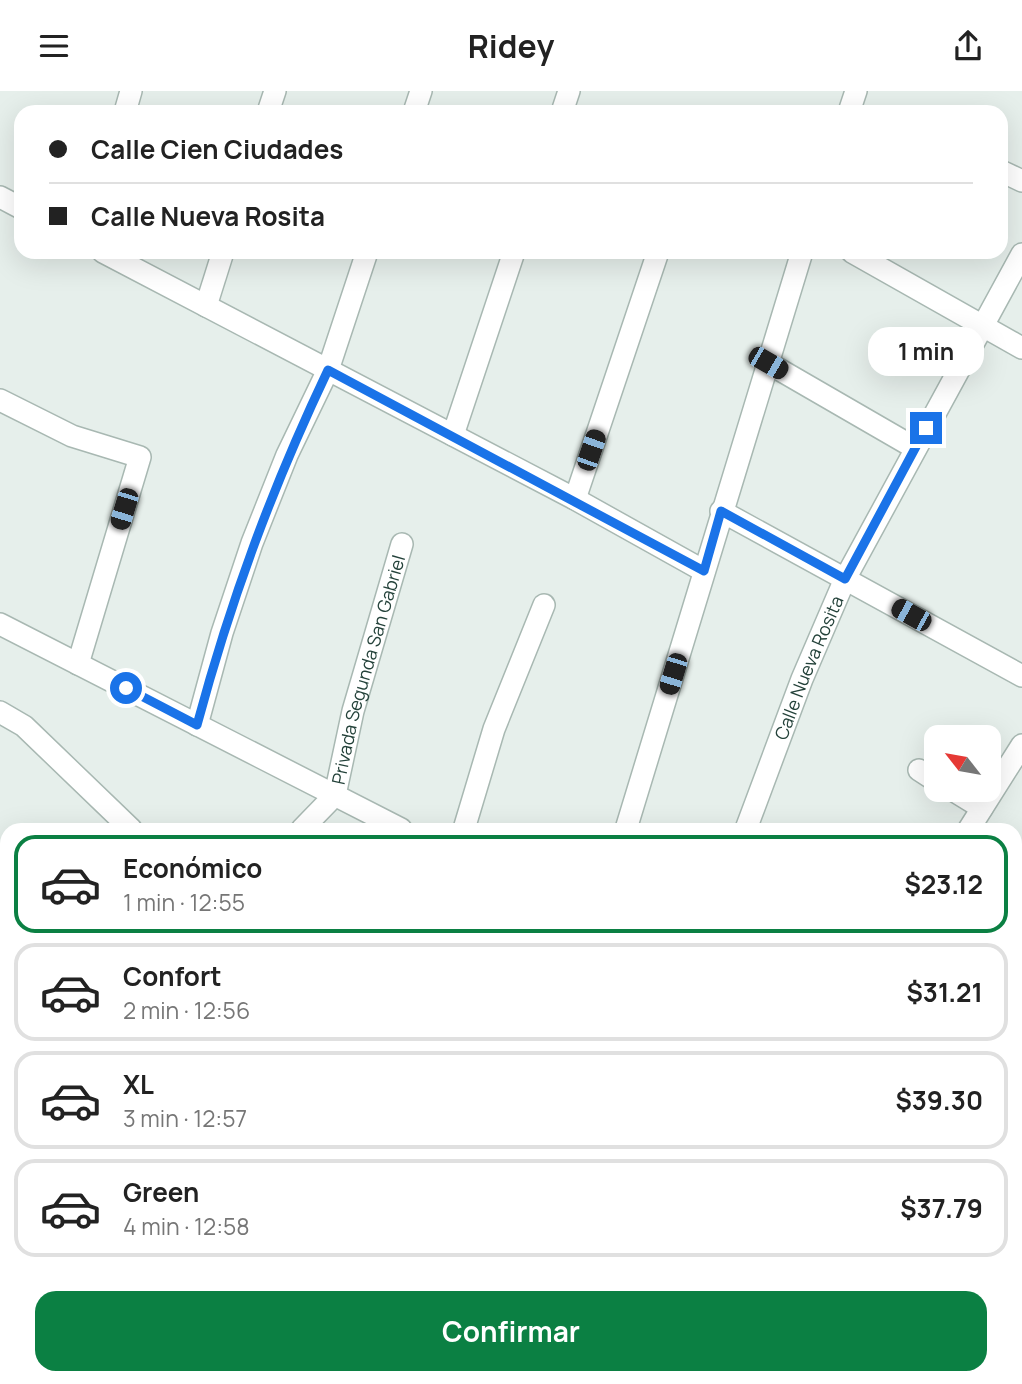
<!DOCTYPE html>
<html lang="es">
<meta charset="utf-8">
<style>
:root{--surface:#fff;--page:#f2f2f2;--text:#222;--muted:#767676;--line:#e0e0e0;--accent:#0b8043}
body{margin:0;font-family:Manrope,sans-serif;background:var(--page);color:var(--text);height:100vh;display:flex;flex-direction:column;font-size:26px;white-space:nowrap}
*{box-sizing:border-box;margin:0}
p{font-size:23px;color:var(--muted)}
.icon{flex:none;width:38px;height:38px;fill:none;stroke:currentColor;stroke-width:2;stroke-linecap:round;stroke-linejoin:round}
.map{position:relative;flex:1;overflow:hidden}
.sheet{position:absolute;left:0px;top:732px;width:1022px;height:562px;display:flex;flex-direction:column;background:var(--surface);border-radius:21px 21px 0 0;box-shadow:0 7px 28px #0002}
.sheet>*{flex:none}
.guide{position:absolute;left:14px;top:14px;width:994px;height:154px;border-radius:21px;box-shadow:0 7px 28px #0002;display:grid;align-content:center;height:154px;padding:0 35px;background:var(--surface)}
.needle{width:46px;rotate:301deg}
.tools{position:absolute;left:924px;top:634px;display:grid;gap:14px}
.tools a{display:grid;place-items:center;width:77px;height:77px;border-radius:14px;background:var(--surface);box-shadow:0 7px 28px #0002;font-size:35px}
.end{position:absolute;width:32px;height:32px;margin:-16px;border:9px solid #1a73e8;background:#fff;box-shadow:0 0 0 4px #fff}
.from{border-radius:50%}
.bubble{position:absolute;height:49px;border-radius:21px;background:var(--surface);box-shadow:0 7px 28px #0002;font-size:23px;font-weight:700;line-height:49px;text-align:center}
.car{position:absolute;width:21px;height:42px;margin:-21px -10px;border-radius:9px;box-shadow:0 0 5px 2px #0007;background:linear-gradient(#222 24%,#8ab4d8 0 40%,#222 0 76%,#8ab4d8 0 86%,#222 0)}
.guide b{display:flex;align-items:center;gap:24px;height:66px;font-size:26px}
.guide b+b{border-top:2px solid var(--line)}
.guide i{width:18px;height:18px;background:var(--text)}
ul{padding:12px 0 0;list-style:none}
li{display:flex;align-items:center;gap:21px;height:98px;margin:0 14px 10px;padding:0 21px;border:4px solid var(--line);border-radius:21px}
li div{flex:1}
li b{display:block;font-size:26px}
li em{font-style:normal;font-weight:700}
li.current{border-color:var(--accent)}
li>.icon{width:63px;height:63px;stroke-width:1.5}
.button{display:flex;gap:14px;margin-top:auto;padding:14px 35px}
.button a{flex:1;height:80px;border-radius:21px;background:var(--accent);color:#fff;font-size:28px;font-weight:700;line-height:80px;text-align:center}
header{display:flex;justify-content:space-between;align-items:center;height:91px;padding:0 35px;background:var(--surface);font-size:32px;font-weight:700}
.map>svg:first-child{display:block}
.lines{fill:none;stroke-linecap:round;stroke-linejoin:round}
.minor-casing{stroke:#a8b8b2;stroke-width:24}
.minor{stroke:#fff;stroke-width:21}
.route{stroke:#1a73e8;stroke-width:9}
.labels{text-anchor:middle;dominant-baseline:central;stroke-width:5;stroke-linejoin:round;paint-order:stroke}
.street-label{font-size:18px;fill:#24423a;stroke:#f7fbf9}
</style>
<header><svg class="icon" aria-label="menu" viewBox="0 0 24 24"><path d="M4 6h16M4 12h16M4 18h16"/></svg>Ridey<svg class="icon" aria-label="share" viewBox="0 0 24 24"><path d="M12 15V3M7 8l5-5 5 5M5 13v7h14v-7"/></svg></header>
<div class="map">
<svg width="1022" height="1293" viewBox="0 0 1022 1293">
<rect width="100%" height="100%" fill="#e6efeb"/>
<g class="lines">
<defs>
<g id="minor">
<polyline points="125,21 131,0"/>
<polyline points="268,21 275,0"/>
<polyline points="414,21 421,0"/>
<polyline points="562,21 569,0"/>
<polyline points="849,21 856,0"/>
<polyline points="1001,80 1022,90"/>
<polyline points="0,106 21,117"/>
<polyline points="103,161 575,408 704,480"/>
<polyline points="852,161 1022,257"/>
<polyline points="206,215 223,161"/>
<polyline points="768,272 915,357"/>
<polyline points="0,309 72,345 140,366 78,573"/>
<polyline points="453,344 514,161"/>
<polyline points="575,408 658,161"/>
<polyline points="721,420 1022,585"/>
<polyline points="0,533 401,738"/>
<polyline points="0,621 24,635 131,738"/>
<polyline points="197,634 222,542 252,452 287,364 328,279 367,161"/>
<polyline points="919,679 936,690"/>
<polyline points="951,698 982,717"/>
<path id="s1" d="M302 738 335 704 353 620 402 453"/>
<polyline points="464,738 494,638 544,514"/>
<polyline points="626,738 802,161"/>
<path id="s2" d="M746 738 802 588 845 488 1022 163"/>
<polyline points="969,738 1022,654"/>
<polyline points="0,800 7,807"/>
<polyline points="1015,929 1022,918"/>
<polyline points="1015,993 1022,982"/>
<polyline points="0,1005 7,1012"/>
<polyline points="1015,1048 1022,1052"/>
<polyline points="0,1067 7,1060"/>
<polyline points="1015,1245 1022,1234"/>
<polyline points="0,1249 7,1255"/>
<polyline points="39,1286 47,1293"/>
<polyline points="288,1286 294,1293"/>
<polyline points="402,1286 410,1293"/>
<polyline points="232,1293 237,1286"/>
<polyline points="789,1293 795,1286"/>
<polyline points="984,1293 989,1286"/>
</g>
</defs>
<use href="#minor" class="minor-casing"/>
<use href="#minor" class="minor"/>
</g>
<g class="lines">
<path class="route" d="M126 597 197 634C231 508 272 397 328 279L704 480 721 420 845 488 926 337"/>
</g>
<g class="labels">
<g class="street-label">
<text stroke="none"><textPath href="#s2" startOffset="173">Calle Nueva Rosita</textPath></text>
<text stroke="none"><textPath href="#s1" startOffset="177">Privada Segunda San Gabriel</textPath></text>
</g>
</g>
</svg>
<div class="tools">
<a><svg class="needle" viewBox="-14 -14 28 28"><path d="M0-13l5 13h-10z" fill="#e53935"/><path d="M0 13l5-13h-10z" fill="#767676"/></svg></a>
</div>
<i class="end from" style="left:126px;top:597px"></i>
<i class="end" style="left:926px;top:337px"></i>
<div class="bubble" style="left:868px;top:236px;width:116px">1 min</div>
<i class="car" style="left:768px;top:272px;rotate:120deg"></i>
<i class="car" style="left:591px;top:359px;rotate:19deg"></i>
<i class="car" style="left:124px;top:418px;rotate:197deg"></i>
<i class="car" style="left:911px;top:524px;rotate:299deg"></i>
<i class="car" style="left:673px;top:583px;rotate:197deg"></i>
<div class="guide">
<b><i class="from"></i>Calle Cien Ciudades</b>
<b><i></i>Calle Nueva Rosita</b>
</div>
<section class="sheet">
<ul>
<li class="current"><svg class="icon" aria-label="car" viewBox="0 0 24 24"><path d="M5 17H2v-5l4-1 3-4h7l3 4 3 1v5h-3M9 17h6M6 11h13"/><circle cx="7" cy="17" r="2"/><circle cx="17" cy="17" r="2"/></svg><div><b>Económico</b><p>1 min · 12:55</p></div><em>$23.12</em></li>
<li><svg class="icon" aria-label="car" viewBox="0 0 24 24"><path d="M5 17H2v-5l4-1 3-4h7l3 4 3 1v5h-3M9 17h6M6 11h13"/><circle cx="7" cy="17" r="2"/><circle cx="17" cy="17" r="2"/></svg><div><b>Confort</b><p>2 min · 12:56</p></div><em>$31.21</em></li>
<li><svg class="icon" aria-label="car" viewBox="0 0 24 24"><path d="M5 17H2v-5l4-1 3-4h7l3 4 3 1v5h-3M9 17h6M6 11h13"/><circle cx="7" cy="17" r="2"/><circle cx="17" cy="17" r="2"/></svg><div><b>XL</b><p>3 min · 12:57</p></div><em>$39.30</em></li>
<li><svg class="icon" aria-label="car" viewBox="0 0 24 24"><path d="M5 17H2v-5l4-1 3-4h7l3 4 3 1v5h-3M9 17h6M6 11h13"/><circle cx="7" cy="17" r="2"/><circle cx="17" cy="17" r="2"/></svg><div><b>Green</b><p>4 min · 12:58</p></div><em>$37.79</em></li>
</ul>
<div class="button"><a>Confirmar</a></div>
</section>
</div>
